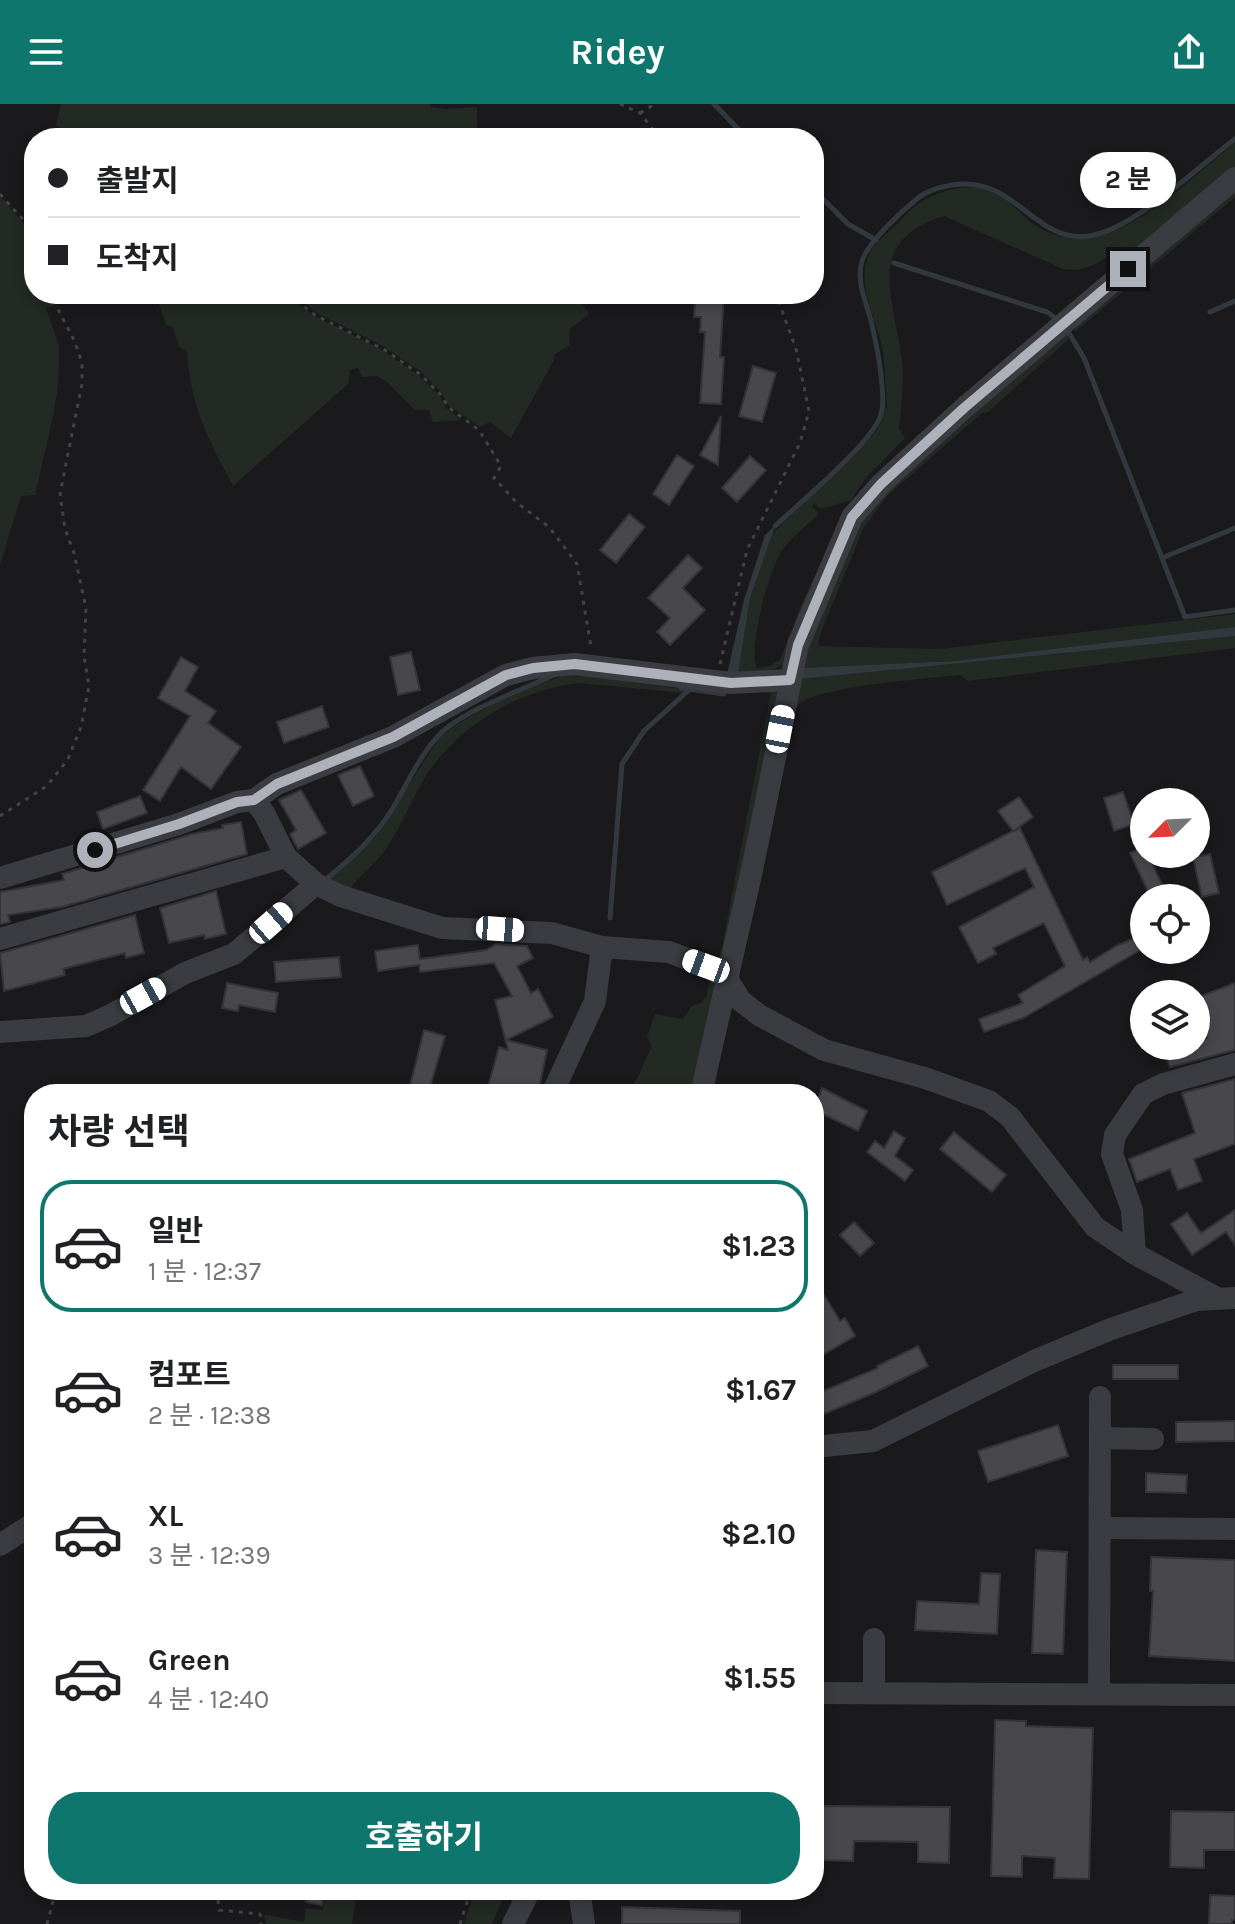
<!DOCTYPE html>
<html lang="ko">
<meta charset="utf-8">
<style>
:root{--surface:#fff;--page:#f2f2f2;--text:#202124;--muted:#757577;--line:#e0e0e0;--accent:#0f766e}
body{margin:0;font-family:Karla,"Noto Sans KR",sans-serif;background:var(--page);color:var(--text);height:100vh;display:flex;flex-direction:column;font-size:30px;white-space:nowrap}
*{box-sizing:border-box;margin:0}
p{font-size:26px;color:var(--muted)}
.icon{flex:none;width:44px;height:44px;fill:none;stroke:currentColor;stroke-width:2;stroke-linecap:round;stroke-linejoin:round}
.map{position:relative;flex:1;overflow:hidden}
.side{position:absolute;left:24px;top:980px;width:800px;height:816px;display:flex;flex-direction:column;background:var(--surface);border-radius:32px;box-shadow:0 4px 12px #0003}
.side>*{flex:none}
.top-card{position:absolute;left:24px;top:24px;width:800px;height:176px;border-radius:32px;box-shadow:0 4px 12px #0003;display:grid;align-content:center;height:176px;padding:0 24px;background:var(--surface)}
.needle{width:52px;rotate:246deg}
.tools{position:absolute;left:1130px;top:684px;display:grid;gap:16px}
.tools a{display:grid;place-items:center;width:80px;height:80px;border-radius:50%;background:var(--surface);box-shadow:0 4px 12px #0003;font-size:40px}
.end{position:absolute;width:36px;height:36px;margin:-18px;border:10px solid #adb1ba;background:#111;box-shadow:0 0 0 4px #111}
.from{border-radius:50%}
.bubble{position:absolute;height:56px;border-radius:28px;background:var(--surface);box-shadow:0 4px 12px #0003;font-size:26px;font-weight:700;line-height:56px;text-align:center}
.car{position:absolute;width:24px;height:48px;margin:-24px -12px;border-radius:10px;box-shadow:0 0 6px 2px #0007;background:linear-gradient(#fff 24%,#345 0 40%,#fff 0 76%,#345 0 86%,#fff 0)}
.top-card b{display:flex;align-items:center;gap:28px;height:76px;font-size:30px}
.top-card b+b{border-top:2px solid var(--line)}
.top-card i{width:20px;height:20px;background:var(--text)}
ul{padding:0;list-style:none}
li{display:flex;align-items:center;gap:24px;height:132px;margin:0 16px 12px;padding:0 8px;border:4px solid transparent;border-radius:32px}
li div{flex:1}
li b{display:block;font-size:30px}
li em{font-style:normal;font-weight:700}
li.current{border-color:var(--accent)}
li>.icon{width:72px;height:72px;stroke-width:1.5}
h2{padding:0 24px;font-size:36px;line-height:96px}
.cta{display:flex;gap:16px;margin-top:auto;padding:16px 24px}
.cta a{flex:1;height:92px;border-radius:32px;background:var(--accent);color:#fff;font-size:32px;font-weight:700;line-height:92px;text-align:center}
header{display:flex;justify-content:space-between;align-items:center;height:104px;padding:0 24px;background:var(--accent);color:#fff;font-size:36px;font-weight:700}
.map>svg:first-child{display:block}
.green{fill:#222a23}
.water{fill:#31393f}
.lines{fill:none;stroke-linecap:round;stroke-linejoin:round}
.stream{stroke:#31393f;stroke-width:5}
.building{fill:#47474c;stroke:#343438;stroke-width:2}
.path{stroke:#414347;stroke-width:3;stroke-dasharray:4 6;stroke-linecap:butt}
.minor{stroke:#3b3c41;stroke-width:22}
.route{stroke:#adb1ba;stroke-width:10}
</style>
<header><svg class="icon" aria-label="menu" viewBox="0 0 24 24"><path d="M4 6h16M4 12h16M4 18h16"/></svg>Ridey<svg class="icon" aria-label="share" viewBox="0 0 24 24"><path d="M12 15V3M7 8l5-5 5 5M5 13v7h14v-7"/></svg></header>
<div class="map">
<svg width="1235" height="1820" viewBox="0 0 1235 1820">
<rect width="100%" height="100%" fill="#1a1a1c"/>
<g class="green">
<polygon points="61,0 430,0 430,3 446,5 477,3 477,27 479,34 68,34 69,28 56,21"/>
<path d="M1235 39V64L1130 150 1123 142C1102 156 1089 169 1063 165L944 112C866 136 892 190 901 250 905 274 901 300 899 325L905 334 865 375 851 396 820 405 814 399 812 402 819 410C807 421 793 432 783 445 770 462 747 545 757 564L770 562 780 556 799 506 846 405 882 372 787 558 772 567 738 571 750 494 769 433 871 333 879 322 887 302C886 284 885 266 883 248 878 218 856 182 868 153 873 140 886 130 896 121 906 111 915 100 928 94 951 83 976 78 998 91 1008 96 1014 103 1021 110 1038 127 1064 137 1088 134 1141 127 1194 71 1235 39Z"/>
<polygon points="1235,82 1235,93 1076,227 1069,223"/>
<polygon points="0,92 34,132 34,190 48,190 54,202 46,204 59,243 58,282 53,313 35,391 21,392 0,461"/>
<path d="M159 190H286L315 212 384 247 419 272 439 291 446 304 462 316 433 318 429 306H415L386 277 376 272 362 273 358 264 350 266 348 280 233 382C208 335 190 301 187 247L179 243 173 223 166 221 156 192Z"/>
<polygon points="293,190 576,190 589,210 570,225 569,242 555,250 554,256 511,334 490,318 480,323 448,301 442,289 421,268 385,243 317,209"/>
<path d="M1066 226 1070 234 988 308 982 309 886 393 863 425 820 531 818 542 941 545 1235 510V523L955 557 800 564 802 575 1235 532V544L968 577 960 571C928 575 814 581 796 603L769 738 761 735 797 570 859 420 871 402Z"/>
<path d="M574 569 687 586 684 589 580 579C521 585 460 620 427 670 412 694 402 722 386 745 376 760 360 771 349 786L326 776 374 735 439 634C466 610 537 578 574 569Z"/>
<path d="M778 587 727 853 720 859 679 843C693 843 704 853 718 854L721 848 771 588Z"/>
<path d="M710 870 717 874 696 990H625C640 977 642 960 652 943L647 933 655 910 683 915 692 902 701 899 707 892Z"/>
<polygon points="326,1786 357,1786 352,1820 266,1820 265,1811 304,1818 306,1804 323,1806"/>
<polygon points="475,1786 506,1786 492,1820 464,1820"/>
</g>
<g class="water">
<polygon points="775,422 750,494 738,571 727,570 744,496 765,431"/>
<polygon points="1235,523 1235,532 801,575 800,564 955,557"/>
</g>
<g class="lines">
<g class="stream">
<polyline points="714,0 747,34"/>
<polyline points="814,86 848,120 876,136"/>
<polyline points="894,159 1047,208 1059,217"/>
<polyline points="1210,208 1235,197"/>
<polyline points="1066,224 1084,254 1185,513 1235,506"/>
<path d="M775 422C799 400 870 340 880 313 885 300 882 284 881 271 879 252 875 234 871 217 866 197 856 178 862 157 868 138 902 107 918 94 928 86 940 83 952 81 1017 71 1033 140 1089 132 1133 126 1199 62 1235 35"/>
<polyline points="1162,454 1235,424"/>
<polyline points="681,584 724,590"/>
<path d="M326 775C352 754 375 733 393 704 407 680 420 651 439 631 462 607 522 586 554 571"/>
<polyline points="610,814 622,660 644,627 690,585"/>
</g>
</g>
<g class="building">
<polygon points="696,190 724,190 720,253 724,253 721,300 700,299 705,228 700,228 701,213 694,213"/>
<polygon points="753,262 776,269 762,318 739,312"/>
<polygon points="721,312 718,361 700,351"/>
<polygon points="677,351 694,362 669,401 653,390"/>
<polygon points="750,352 766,366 737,398 722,384"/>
<polygon points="629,410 645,423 616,459 600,446"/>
<polygon points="688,451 702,464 683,484 705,506 670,541 657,528 670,514 648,494"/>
<polygon points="411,548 420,586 398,591 390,553"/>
<polygon points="181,553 198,563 185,587 216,607 208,619 241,643 211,685 181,663 160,697 143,686 190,612 158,594"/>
<polygon points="322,602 329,623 284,639 277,618"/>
<polygon points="360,662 374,692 353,702 338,671"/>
<polygon points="301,686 326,729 298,745 290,730 296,726 279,696"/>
<polygon points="1123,688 1134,720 1114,727 1104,694"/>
<polygon points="140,692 147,709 103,725 97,708"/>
<polygon points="1019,693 1033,713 1014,727 1020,724 1083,856 1087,853 1090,858 1116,842 1144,830 1144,844 1023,914 984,928 979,915 1023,899 1018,891 1065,862 1044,819 993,844 996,850 978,859 959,823 1034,783 1025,764 947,801 932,768 1013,727 998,707"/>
<polygon points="241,718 247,750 62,803 8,811 10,818 0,820 0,788 64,776 62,770 192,730 223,724 222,721"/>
<polygon points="1144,743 1144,750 1148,750 1168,794 1151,794 1130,749"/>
<polygon points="1210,750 1219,789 1202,793 1193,754"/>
<polygon points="216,787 226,830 205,835 204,831 169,839 160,804"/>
<polygon points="135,811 144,849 126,854 125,849 63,865 65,871 4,887 0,849"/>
<polygon points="496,840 527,842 533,854 517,862 531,889 538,885 553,913 506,936 547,946 538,990 486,990 499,943 508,946 495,896 512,892 494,859 420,868 419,861 378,867 375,847 418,841 420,855 486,846"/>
<polygon points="339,853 341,873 276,878 274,858"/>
<polygon points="227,879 278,889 275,908 239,901 238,907 222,904"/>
<polygon points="1235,879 1235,946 1170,963 1165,950 1185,942 1196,942 1196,938 1207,934 1196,904 1196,894"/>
<polygon points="424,926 445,932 428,990 408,990"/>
<polygon points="1235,975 1235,1040 1194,1055 1202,1077 1178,1086 1170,1065 1137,1078 1129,1055 1195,1029 1182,989"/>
<polygon points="822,984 867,1007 858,1027 814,1006"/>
<polygon points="894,1027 905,1034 895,1052 913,1066 905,1077 867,1048 875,1037 884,1044"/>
<polygon points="954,1028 1006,1071 992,1088 940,1045"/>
<polygon points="1235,1106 1235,1141 1226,1128 1192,1151 1171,1120 1187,1109 1201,1129"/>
<polygon points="854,1118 874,1139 860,1152 840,1131"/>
<polygon points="814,1174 840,1217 845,1214 855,1232 814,1256"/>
<polygon points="918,1242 928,1262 876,1288 824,1310 816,1290 878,1264 877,1262"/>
<rect x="1113" y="1261" width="65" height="14"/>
<polygon points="1235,1317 1235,1337 1176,1338 1176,1318"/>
<polygon points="1058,1321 1068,1352 988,1378 978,1347"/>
<polygon points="1146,1369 1187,1371 1186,1389 1146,1388"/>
<polygon points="1036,1446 1067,1448 1063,1550 1032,1549"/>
<polygon points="1151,1453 1235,1456 1235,1557 1149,1552 1153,1487 1150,1487"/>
<polygon points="981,1469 1000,1470 997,1530 915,1526 917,1497 979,1500"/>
<polygon points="995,1616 1026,1617 1026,1622 1093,1624 1089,1775 1054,1774 1055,1754 1022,1752 1022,1773 991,1772"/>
<polygon points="819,1702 950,1703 949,1759 918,1758 918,1738 854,1737 853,1757 818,1756"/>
<polygon points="1171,1707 1235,1708 1235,1746 1204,1746 1204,1764 1170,1763"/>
<polygon points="308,1786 325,1786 322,1801 306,1798"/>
<polygon points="1210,1791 1235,1792 1235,1816 1232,1816 1232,1820 1209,1820"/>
<polygon points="622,1803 740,1807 740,1820 622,1820"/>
</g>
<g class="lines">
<g class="path">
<polyline points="620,0 640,9 660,34"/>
<polyline points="640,9 655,0"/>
<polyline points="0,90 34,128"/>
<polyline points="289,190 315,211 385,246 421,271 441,291 448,303 479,326 501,362 494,374 516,398 550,424 577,460 591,543"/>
<polyline points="720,560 747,446 800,339 809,307 796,245 776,190"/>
<polyline points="0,712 47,682 68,655 81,623 89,582 84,552 86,504 74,449 65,425 60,390 82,280 82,259 75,238 50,190"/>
<polyline points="217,1786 219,1806 260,1810 261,1820"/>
<polyline points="47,1820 56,1786"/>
<polyline points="460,1820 471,1786"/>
</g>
<g class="minor">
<polyline points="254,696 277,680 393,633 506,571 533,564 575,560 731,579 790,576"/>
<polyline points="0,774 179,720 237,698 254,696 264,709 286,753 316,780 341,792 442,824 552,829 602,843 669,848 706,862 727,875 741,897 759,911 824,946 925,974 989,997 1010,1013 1095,1123 1135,1150 1215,1193"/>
<polyline points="0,835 286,753"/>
<polyline points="0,928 86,922 111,911 185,869 234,850 316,780"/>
<polyline points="552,990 595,897 602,843"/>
<polyline points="701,990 752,766 798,541 852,413 881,380 964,304 1235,74"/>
<polyline points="1135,1150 1132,1106 1112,1050 1115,1031 1143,990 1163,980 1235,960"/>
<polyline points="1100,1334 1153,1335"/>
<polyline points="814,1343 873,1337 1034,1257 1111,1225 1196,1196 1235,1194"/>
<polyline points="1100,1424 1235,1425"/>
<polyline points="0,1441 34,1419"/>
<polyline points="814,1589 1235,1591"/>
<polyline points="874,1589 874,1535"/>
<polyline points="1099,1590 1100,1293"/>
<polyline points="579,1786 584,1820"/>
<polyline points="513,1820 530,1786"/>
</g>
</g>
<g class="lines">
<polyline class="route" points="95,746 179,720 237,698 254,696 277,680 393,633 506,571 533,564 575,560 731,579 790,576 798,541 852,413 881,380 964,304 1128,165"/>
</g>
</svg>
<div class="tools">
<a><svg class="needle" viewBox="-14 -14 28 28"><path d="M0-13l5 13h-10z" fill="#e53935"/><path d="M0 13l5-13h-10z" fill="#757577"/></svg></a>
<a><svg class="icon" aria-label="locate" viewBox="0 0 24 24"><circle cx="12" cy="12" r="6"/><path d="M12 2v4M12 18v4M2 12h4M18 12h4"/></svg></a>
<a><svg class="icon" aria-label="layers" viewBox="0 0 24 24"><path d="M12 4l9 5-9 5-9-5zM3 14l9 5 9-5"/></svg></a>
</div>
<i class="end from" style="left:95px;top:746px"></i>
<i class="end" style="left:1128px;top:165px"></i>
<div class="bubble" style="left:1080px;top:48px;width:96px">2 분</div>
<i class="car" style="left:780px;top:625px;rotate:11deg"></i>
<i class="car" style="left:271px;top:819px;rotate:49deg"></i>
<i class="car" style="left:500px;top:825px;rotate:94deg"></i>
<i class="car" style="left:706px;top:862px;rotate:290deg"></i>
<i class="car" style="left:143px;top:892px;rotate:61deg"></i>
<div class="top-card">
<b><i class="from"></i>출발지</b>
<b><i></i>도착지</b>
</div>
<section class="side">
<h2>차량 선택</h2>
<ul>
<li class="current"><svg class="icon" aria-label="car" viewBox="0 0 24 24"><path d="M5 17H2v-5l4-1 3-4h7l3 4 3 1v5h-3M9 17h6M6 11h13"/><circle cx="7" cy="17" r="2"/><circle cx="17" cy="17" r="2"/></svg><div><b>일반</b><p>1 분 · 12:37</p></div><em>$1.23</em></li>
<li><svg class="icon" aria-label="car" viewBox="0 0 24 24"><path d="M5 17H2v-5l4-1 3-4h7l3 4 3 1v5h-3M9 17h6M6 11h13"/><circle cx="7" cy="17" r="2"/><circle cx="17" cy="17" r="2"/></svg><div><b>컴포트</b><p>2 분 · 12:38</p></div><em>$1.67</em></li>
<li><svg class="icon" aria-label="car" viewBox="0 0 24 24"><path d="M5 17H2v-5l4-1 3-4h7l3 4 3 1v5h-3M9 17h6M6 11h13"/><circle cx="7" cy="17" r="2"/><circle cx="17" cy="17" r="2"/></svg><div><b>XL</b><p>3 분 · 12:39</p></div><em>$2.10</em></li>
<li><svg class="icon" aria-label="car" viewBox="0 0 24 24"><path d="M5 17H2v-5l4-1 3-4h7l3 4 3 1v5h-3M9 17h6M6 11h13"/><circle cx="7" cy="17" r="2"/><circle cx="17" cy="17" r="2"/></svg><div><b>Green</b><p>4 분 · 12:40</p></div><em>$1.55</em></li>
</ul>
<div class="cta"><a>호출하기</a></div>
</section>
</div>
